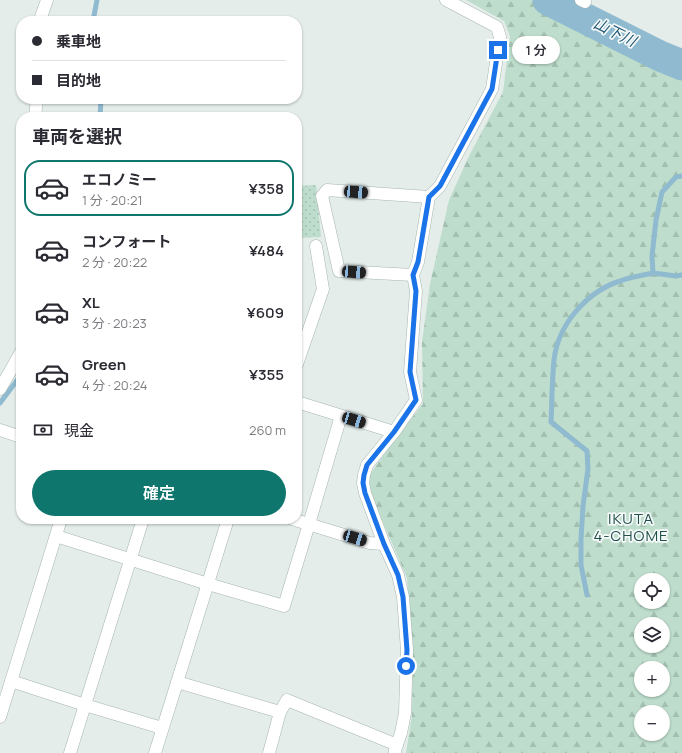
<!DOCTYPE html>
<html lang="ja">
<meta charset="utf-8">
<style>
:root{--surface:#fff;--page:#f2f2f3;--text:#2b2b33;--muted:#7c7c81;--line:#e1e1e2;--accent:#0f766e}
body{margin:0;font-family:Manrope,"Noto Sans JP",sans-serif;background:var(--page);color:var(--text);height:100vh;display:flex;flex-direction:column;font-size:15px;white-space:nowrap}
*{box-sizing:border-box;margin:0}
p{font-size:13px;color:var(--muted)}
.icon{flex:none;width:22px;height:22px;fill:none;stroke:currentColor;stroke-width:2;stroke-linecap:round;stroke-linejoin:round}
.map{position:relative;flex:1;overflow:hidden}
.drawer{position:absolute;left:16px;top:112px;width:286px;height:412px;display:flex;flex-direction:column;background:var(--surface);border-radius:16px;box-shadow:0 1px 3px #0004}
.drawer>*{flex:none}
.guide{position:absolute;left:16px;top:16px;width:286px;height:88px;border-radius:16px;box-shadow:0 1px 3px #0004;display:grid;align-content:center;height:88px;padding:0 16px;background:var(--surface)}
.controls{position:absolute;left:634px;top:573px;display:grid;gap:8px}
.controls a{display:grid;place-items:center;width:36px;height:36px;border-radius:50%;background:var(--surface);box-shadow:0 1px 3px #0004;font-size:20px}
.end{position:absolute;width:18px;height:18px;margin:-9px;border:5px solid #1a73e8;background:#fff;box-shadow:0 0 0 2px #fff}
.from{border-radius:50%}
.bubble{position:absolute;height:28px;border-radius:14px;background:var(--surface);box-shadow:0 1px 3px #0004;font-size:13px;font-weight:600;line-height:28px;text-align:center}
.car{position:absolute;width:12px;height:24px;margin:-12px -6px;border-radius:5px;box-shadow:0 0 3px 1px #0007;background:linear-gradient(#222 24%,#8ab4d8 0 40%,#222 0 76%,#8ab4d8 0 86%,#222 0)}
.guide b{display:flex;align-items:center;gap:14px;height:38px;font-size:15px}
.guide b+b{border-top:1px solid var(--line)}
.guide i{width:10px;height:10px;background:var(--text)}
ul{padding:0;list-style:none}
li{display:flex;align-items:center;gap:12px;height:56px;margin:0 8px 6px;padding:0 8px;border:2px solid transparent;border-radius:16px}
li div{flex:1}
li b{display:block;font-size:15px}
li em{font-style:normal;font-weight:600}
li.active{border-color:var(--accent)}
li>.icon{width:36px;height:36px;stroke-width:1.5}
h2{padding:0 16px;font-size:18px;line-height:48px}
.pay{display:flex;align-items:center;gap:10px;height:44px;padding:0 16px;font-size:15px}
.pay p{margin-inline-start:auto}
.primary-button{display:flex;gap:8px;margin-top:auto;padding:8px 16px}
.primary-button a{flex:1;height:46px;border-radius:24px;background:var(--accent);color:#fff;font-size:16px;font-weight:600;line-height:46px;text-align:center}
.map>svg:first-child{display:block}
.grass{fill:url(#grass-dots)}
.forest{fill:url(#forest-firs);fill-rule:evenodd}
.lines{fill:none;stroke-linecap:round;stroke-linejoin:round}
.stream{stroke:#8fbacf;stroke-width:5}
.river{stroke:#8fbacf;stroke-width:31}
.minor-casing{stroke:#a7b5b2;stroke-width:13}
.minor{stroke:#fff;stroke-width:12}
.route{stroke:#1a73e8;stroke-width:5}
.labels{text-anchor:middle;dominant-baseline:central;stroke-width:3.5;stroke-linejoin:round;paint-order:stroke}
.water-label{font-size:15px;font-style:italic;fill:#215a77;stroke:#f5f9f8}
.neighbourhood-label{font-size:15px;letter-spacing:1px;fill:#214f4c;stroke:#f5f9f8}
</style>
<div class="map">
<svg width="682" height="753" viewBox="0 0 682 753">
<defs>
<pattern id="grass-dots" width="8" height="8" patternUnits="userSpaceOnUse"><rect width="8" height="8" fill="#beddcc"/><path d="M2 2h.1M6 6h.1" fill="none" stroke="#a3bfb0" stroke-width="1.8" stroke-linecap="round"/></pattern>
<pattern id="forest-firs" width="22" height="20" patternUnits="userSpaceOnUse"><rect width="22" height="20" fill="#beddcc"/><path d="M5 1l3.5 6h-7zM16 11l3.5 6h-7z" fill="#a3bfb0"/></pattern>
</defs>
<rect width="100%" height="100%" fill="#e4edea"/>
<polygon class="grass" points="316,185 321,237 297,238 297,186"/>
<path class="forest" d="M466 0H532L543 7 656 62 682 72V753H406L412 715 413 650 407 578 370 492 369 483 371 473 395 439 423 404 422 342 430 284 449 200 469 156 503 92 510 36 504 21ZM641 580H663V602H641ZM641 624H663V646H641ZM641 668H663V690H641ZM641 712H663V734H641Z"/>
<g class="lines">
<g class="stream">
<polyline points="93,21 97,0"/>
<polyline points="100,117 101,99"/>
<polyline points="682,176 676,177 662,192 656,220 652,256 653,273 676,276 682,275"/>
<polyline points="0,403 21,375"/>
<path d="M587 595 581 565V539L583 506 588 469 587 451 551 422C552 401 552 380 554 360 558 325 586 292 620 281 630 277 642 275 653 273"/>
</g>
<polyline class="river" points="548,0 660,56 682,65"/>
<defs>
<g id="minor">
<polyline points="581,0 585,2"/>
<polyline points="41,21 41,17 47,0"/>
<polyline points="35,117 37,99"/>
<polyline points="413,275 339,271 322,196 327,190 429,197"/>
<polyline points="297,364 323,289 316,246"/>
<polyline points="0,389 21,352"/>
<polyline points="297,402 394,432"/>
<polyline points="0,430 21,437"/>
<polyline points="292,519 370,543 384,544"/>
<polyline points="56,536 208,584 284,606 309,524 341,416"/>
<polyline points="11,681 85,705 162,728"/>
<polyline points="177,682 280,712 269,753"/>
<polyline points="280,712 287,700 397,745"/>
<polyline points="0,717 61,519"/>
<polyline points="70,753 143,519"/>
<polyline points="155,753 228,519"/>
<polyline points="395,753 395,750 401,733 405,713 407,650 403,597 398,575 384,544 365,493 363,483 364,475 367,465 394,432 416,400 410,372 416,291 413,275 418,262 429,197 440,186 492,89 500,37 497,27 446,0"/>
</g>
</defs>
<use href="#minor" class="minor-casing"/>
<use href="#minor" class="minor"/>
</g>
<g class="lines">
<polyline class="route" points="406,666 407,650 403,597 398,575 384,544 365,493 363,483 364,475 367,465 394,432 416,400 410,372 416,291 413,275 418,262 429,197 440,186 492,89 498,50"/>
</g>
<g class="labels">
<g class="water-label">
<text transform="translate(615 32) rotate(26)">山下川</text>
</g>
<g class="neighbourhood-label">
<text x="631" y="518">IKUTA<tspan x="631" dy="17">4-CHOME</tspan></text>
</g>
</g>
</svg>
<div class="controls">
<a><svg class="icon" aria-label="locate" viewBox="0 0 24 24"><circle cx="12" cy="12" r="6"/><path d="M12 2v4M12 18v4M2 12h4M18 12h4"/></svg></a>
<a><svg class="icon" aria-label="layers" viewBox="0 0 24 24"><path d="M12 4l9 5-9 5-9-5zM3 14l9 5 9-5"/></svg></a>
<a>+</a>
<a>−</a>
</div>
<i class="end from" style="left:406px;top:666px"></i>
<i class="end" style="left:498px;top:50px"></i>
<div class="bubble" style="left:512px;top:36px;width:48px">1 分</div>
<i class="car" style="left:356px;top:192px;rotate:94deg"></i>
<i class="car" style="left:354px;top:272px;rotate:94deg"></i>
<i class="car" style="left:354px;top:420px;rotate:107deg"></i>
<i class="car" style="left:355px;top:538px;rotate:107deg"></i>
<div class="guide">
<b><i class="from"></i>乗車地</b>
<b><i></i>目的地</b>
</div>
<section class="drawer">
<h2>車両を選択</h2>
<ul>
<li class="active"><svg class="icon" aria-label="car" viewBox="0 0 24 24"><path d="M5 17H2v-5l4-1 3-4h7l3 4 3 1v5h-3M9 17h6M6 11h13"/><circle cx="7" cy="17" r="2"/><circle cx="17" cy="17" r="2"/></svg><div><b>エコノミー</b><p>1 分 · 20:21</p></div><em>¥358</em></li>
<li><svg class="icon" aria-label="car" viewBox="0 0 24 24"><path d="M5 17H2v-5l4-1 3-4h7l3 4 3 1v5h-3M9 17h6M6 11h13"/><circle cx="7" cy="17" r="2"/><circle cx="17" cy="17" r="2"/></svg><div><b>コンフォート</b><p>2 分 · 20:22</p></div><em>¥484</em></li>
<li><svg class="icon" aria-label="car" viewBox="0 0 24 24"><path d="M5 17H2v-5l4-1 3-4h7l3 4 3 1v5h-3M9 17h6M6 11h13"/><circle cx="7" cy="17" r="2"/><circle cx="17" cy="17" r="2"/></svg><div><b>XL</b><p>3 分 · 20:23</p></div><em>¥609</em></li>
<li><svg class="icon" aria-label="car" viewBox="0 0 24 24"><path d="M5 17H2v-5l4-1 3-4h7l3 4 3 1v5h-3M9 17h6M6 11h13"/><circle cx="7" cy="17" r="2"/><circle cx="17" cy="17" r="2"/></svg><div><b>Green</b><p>4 分 · 20:24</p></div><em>¥355</em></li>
</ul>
<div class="pay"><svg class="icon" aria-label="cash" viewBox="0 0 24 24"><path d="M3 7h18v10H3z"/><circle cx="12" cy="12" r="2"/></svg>現金<p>260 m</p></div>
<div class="primary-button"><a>確定</a></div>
</section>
</div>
